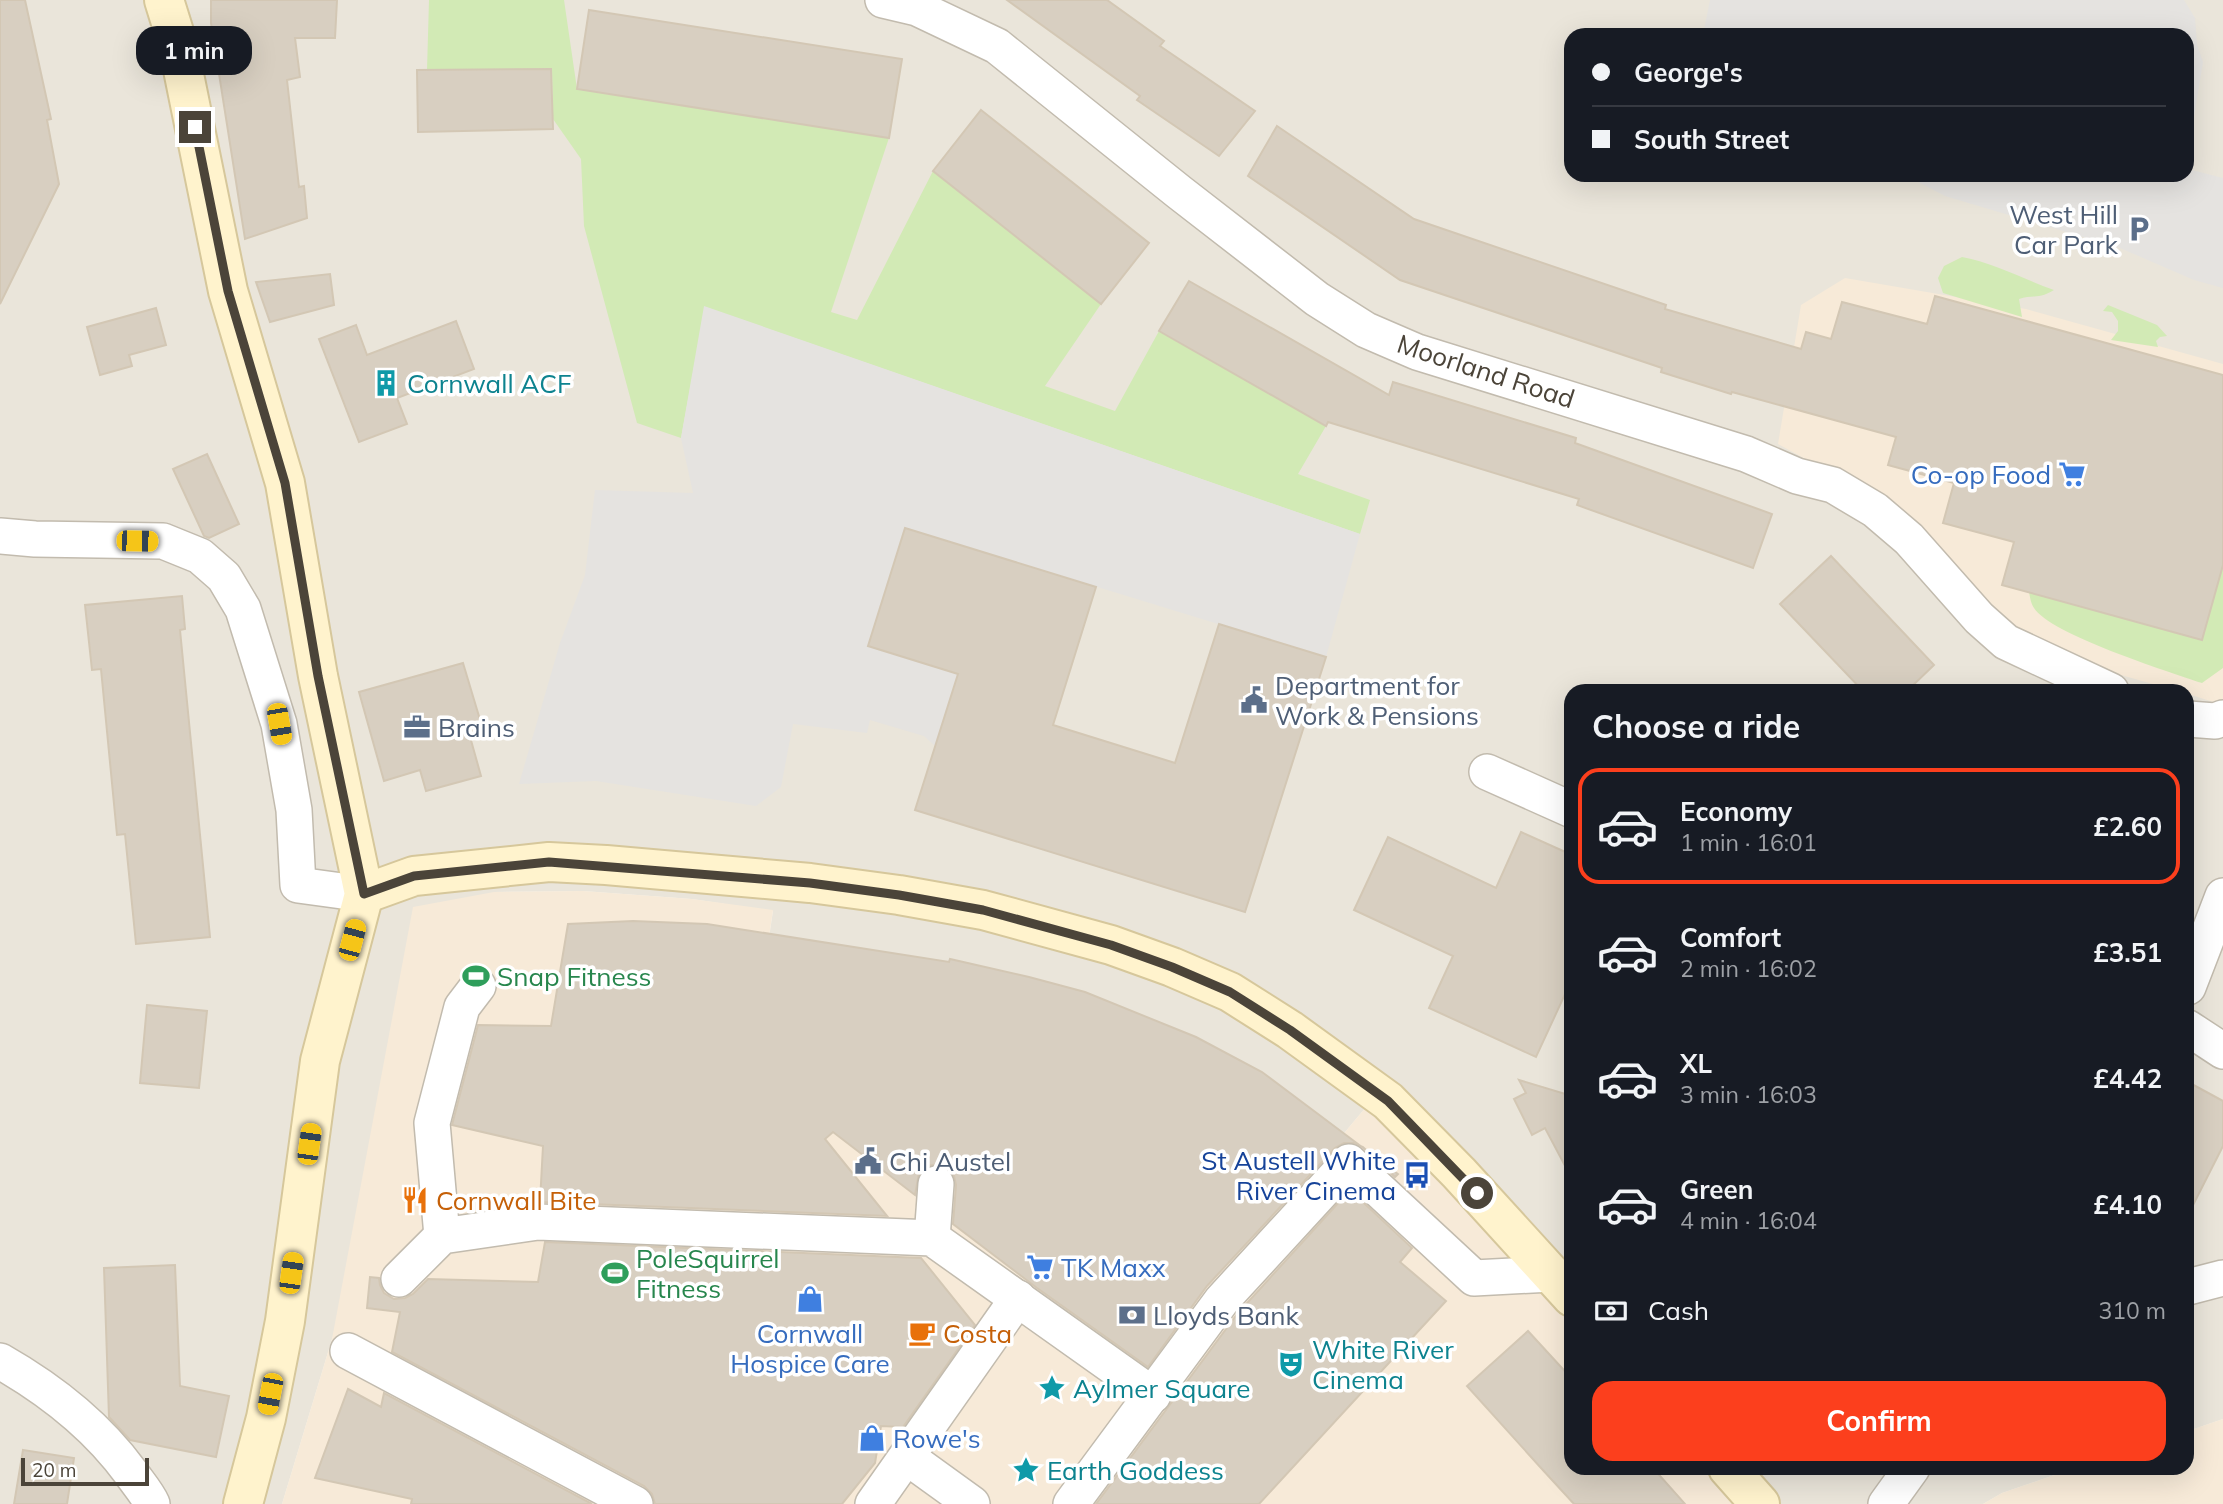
<!DOCTYPE html>
<meta charset="utf-8">
<style>
:root{--surface:#171b24;--page:#20242c;--text:#f1f3f6;--muted:#9ea1a6;--line:#363941;--accent:#fc3f1d}
body{margin:0;font-family:Mulish,sans-serif;background:var(--page);color:var(--text);height:100vh;display:flex;flex-direction:column;font-size:26px;white-space:nowrap}
*{box-sizing:border-box;margin:0}
p{font-size:23px;color:var(--muted)}
.icon{flex:none;width:38px;height:38px;fill:none;stroke:currentColor;stroke-width:2;stroke-linecap:round;stroke-linejoin:round}
.map{position:relative;flex:1;overflow:hidden}
.sheet{position:absolute;left:1564px;top:684px;width:630px;height:791px;display:flex;flex-direction:column;background:var(--surface);border-radius:21px;box-shadow:0 7px 28px #0002}
.sheet>*{flex:none}
.top-card{position:absolute;left:1564px;top:28px;width:630px;height:154px;border-radius:21px;box-shadow:0 7px 28px #0002;display:grid;align-content:center;height:154px;padding:0 28px;background:var(--surface)}
.scale{position:absolute;left:21px;bottom:18px;width:128px;box-sizing:border-box;padding-left:7px;border:4px solid #4b4439;border-top:0;font-size:19px;line-height:24px;white-space:nowrap;color:#4b4439;-webkit-text-stroke:5px #fff;paint-order:stroke}
.end{position:absolute;width:32px;height:32px;margin:-16px;border:9px solid #4b4439;background:#fff;box-shadow:0 0 0 4px #fff}
.from{border-radius:50%}
.bubble{position:absolute;height:49px;border-radius:21px;background:var(--surface);box-shadow:0 7px 28px #0002;font-size:23px;font-weight:700;line-height:49px;text-align:center}
.car{position:absolute;width:21px;height:42px;margin:-21px -10px;border-radius:9px;box-shadow:0 0 5px 2px #0007;background:linear-gradient(#f5c518 24%,#345 0 40%,#f5c518 0 76%,#345 0 86%,#f5c518 0)}
.top-card b{display:flex;align-items:center;gap:24px;height:66px;font-size:26px}
.top-card b+b{border-top:2px solid var(--line)}
.top-card i{width:18px;height:18px;background:var(--text)}
ul{padding:0;list-style:none}
li{display:flex;align-items:center;gap:21px;height:116px;margin:0 14px 10px;padding:0 14px;border:4px solid transparent;border-radius:21px}
li div{flex:1}
li b{display:block;font-size:26px}
li em{font-style:normal;font-weight:700}
li.selected{border-color:var(--accent)}
li>.icon{width:63px;height:63px;stroke-width:1.5}
h2{padding:0 28px;font-size:32px;line-height:84px}
.pay{display:flex;align-items:center;gap:18px;height:77px;padding:0 28px;font-size:26px}
.pay p{margin-inline-start:auto}
.primary-button{display:flex;gap:14px;margin-top:auto;padding:14px 28px}
.primary-button a{flex:1;height:80px;border-radius:21px;background:var(--accent);color:#fff;font-size:28px;font-weight:700;line-height:80px;text-align:center}
.map>svg:first-child{display:block}
.residential{fill:#eae5da;fill-rule:evenodd}
.commercial{fill:#f7ead8}
.green{fill:#d2eab5}
.parking{fill:#e5e3e0}
.building{fill:#d8cfc1;stroke:#d3c7b4;stroke-width:2}
.lines{fill:none;stroke-linecap:round;stroke-linejoin:round}
.street-casing{stroke:#c2bbae;stroke-width:38}
.secondary-casing{stroke:#d6c79b;stroke-width:42}
.street{stroke:#fff;stroke-width:35}
.secondary{stroke:#fff3cd;stroke-width:38}
.route{stroke:#4b4439;stroke-width:9}
.labels{text-anchor:middle;dominant-baseline:central;stroke-width:7;stroke-linejoin:round;paint-order:stroke}
.service-label{font-size:26px;fill:#4e5e75;stroke:#fff;text-anchor:start}
.street-label{font-size:26px;fill:#4b4439;stroke:#fff}
.culture-label{font-size:26px;fill:#0d838f;stroke:#fff;text-anchor:start}
.shop-label{font-size:26px;fill:#366cbe;stroke:#fff;text-anchor:start}
.leisure-label{font-size:26px;fill:#27864d;stroke:#fff;text-anchor:start}
.transit-label{font-size:26px;fill:#164399;stroke:#fff;text-anchor:end}
.food-label{font-size:26px;fill:#c56008;stroke:#fff;text-anchor:start}
</style>
<div class="map">
<svg width="2223" height="1504" viewBox="0 0 2223 1504">
<rect width="100%" height="100%" fill="#f6f3ec"/>
<g class="residential">
<path d="M0 0H2223V1419L2188 1431V691H1572L1571 1307 1372 1100 1297 1189 1237 1253 756 1024 773 911 692 899 583 891 494 892 332 1339 282 1504H0ZM1572 35H2188V175H1572Z"/>
<polygon points="1711,1468 2075,1468 2002,1493 1983,1504 1739,1504"/>
</g>
<g class="commercial">
<polygon points="1845,278 2026,309 2223,364 2223,705 2188,694 2188,691 2177,691 2006,642 1906,514 1778,444 1801,305"/>
<polygon points="583,891 692,899 773,910 756,1024 1237,1253 1297,1189 1372,1100 1571,1307 1572,1468 1711,1468 1739,1504 282,1504 332,1339 413,907 494,892"/>
<polygon points="2223,1419 2223,1504 1983,1504 2002,1493 2075,1468 2188,1468 2188,1431"/>
</g>
<g class="green">
<polygon points="429,0 564,0 577,89 889,138 831,312 857,320 933,171 1101,304 1045,386 1115,411 1159,331 1326,426 1298,474 1370,500 1360,534 705,307 681,438 637,423 584,226 581,159 553,119 552,69 427,70"/>
<path d="M1962 257C1994 263 2023 279 2054 290 2038 300 2033 294 2019 299L2022 317 1943 293 1938 278 1944 266Z"/>
<polygon points="2108,305 2157,325 2167,336 2160,337 2156,341 2158,347 2111,340 2118,331 2118,321 2112,312 2103,311"/>
<path d="M2223 565V668L2202 683C2169 672 2050 634 2034 608 2031 604 2030 597 2029 592L2202 640Z"/>
</g>
<g class="parking">
<polygon points="1710,0 2184,0 2195,18 2197,45 2203,62 2188,153 2188,35 1703,35"/>
<polygon points="2188,169 2223,178 2223,288 2194,280 2120,248 1945,196 1905,175 2188,175"/>
<polygon points="704,306 1360,534 1326,657 905,528 868,645 958,674 935,746 924,736 870,720 867,733 793,724 781,787 756,806 596,781 519,784 560,643 585,575 595,490 693,493 681,438"/>
</g>
<g class="building">
<polygon points="0,0 25,0 51,119 47,120 59,184 0,304"/>
<polygon points="211,0 337,0 335,38 295,38 300,77 287,80 299,187 304,186 307,218 245,239 211,23"/>
<polygon points="1007,0 1107,0 1164,41 1160,46 1255,111 1219,156 1137,100 1140,96"/>
<polygon points="589,10 902,59 889,138 577,89"/>
<polygon points="551,69 553,129 418,132 417,70"/>
<polygon points="981,110 1149,243 1101,304 933,171"/>
<polygon points="1277,126 1414,219 1666,305 1665,309 1801,349 1806,332 1831,339 1842,302 1927,324 1935,296 2223,375 2223,565 2202,640 2002,585 2014,542 1943,523 1954,483 1888,465 1896,437 1732,392 1731,394 1661,372 1662,368 1400,280 1248,176"/>
<polygon points="330,274 334,305 270,322 256,282"/>
<polygon points="1189,281 1389,395 1393,382 1576,438 1575,443 1772,514 1753,568 1577,505 1579,499 1328,422 1326,426 1159,331"/>
<polygon points="156,308 166,345 129,355 132,366 100,375 87,327"/>
<polygon points="456,321 474,369 397,398 407,424 359,442 319,339 356,325 367,355"/>
<polygon points="207,454 239,524 209,538 204,536 173,469"/>
<polygon points="905,528 1096,587 1053,725 1175,763 1219,624 1326,657 1245,912 915,810 958,674 868,646"/>
<polygon points="1831,556 1934,665 1907,691 1863,691 1780,604"/>
<polygon points="182,596 185,629 180,630 210,937 136,944 125,834 117,835 101,669 92,670 85,605"/>
<polygon points="463,663 481,723 467,726 481,776 426,791 420,770 384,781 359,692"/>
<polygon points="1521,832 1572,855 1572,979 1536,1057 1429,1008 1453,956 1354,910 1388,837 1496,888"/>
<polygon points="633,921 707,924 949,962 950,959 1029,977 1085,992 1196,1037 1262,1072 1398,1174 1395,1177 1363,1147 1354,1143 1344,1143 1335,1148 1207,1286 1148,1367 1037,1288 953,1224 956,1185 954,1176 948,1168 938,1164 927,1166 919,1173 915,1195 833,1132 825,1139 887,1216 540,1202 543,1146 452,1125 478,1025 551,1026 568,924"/>
<polygon points="147,1005 207,1011 199,1088 140,1083"/>
<polygon points="1519,1080 1572,1096 1572,1179 1545,1128 1532,1135 1514,1099 1526,1093"/>
<polygon points="2188,1082 2223,1101 2223,1146 2188,1215"/>
<polygon points="1350,1190 1412,1248 1400,1262 1446,1301 1259,1504 1096,1504 1238,1313"/>
<polygon points="545,1242 921,1258 975,1325 903,1427 881,1426 875,1463 842,1504 655,1504 652,1494 644,1486 392,1352 400,1312 367,1308 370,1277 379,1278 380,1285 384,1293 394,1299 405,1298 413,1294 428,1279 538,1282"/>
<polygon points="175,1265 180,1386 229,1396 216,1457 130,1440 109,1417 104,1268"/>
<polygon points="1528,1331 1572,1379 1572,1468 1653,1468 1685,1504 1574,1504 1541,1468 1467,1386"/>
<polygon points="348,1389 381,1407 384,1393 592,1504 411,1504 412,1499 315,1478"/>
<polygon points="23,1450 74,1458 67,1504 14,1504"/>
</g>
<g class="lines">
<defs>
<g id="street">
<polyline points="883,0 917,8 997,46 1179,192 1317,299 1366,330 1417,352 1746,454 1797,476 1833,485 1875,510 1909,539 1979,618 2006,642 2111,691"/>
<polyline points="0,536 35,539 163,541 200,556 224,577 243,609 279,724 294,810 298,885 364,894"/>
<polyline points="2188,719 2215,721 2223,718"/>
<polyline points="1487,772 1572,810"/>
<polyline points="2188,987 2223,896"/>
<polyline points="2188,1028 2223,1051"/>
<polyline points="442,1236 432,1123 462,1007 478,986"/>
<polyline points="932,1238 936,1184"/>
<polyline points="399,1279 442,1236 538,1222 932,1238 1153,1395"/>
<polyline points="2188,1287 2223,1278"/>
<polyline points="348,1351 635,1504"/>
<path d="M0 1361C51 1390 96 1425 131 1473 138 1483 147 1493 152 1504"/>
<polyline points="907,1457 972,1504"/>
<polyline points="873,1504 1018,1298"/>
<polyline points="1071,1504 1222,1300 1349,1162 1474,1278 1551,1274"/>
<polyline points="1886,1504 1912,1468"/>
</g>
<g id="secondary">
<polyline points="164,0 178,45 228,291 285,483 318,676 364,894 320,1061 285,1321 266,1418 243,1504"/>
<polyline points="364,894 414,876 549,862 606,865 810,883 899,895 983,910 1111,945 1172,967 1230,992 1290,1030 1388,1101 1459,1173 1572,1297"/>
<polyline points="1728,1468 1760,1504"/>
</g>
</defs>
<use href="#street" class="street-casing"/>
<use href="#secondary" class="secondary-casing"/>
<use href="#street" class="street"/>
<use href="#secondary" class="secondary"/>
</g>
<g class="lines">
<polyline class="route" points="195,127 228,291 285,483 318,676 364,894 414,876 549,862 810,883 899,895 983,910 1111,945 1172,967 1230,992 1290,1030 1388,1101 1477,1193"/>
</g>
<defs>
<symbol id="parking-bare" viewBox="-9 -9 18 18"><path d="M-3.5-5.5H1a3.5 3.5 0 0 1 0 7H-1V5.5H-3.5ZM-1-3.4V-.6H.8a1.4 1.4 0 0 0 0-2.8Z" fill="#5c6f8a" stroke="#fff" stroke-width="2.5" paint-order="stroke"/></symbol>
<symbol id="building-bare" viewBox="-9 -9 18 18"><path d="M-4-6H4V6H1V3H-1V6H-4ZM-2.5-4.3h1.7v1.8h-1.7ZM.8-4.3h1.7v1.8H.8ZM-2.5-1h1.7V.8h-1.7ZM.8-1h1.7V.8H.8Z" fill="#0f9aa8" stroke="#fff" stroke-width="2.5" paint-order="stroke"/></symbol>
<symbol id="supermarket-bare" viewBox="-9 -9 18 18"><path d="M-6-5.5h2.5l.6 2H6L4.5 2H-2.5L-4.4-4H-6ZM-1.5 3.2a1.3 1.3 0 1 0 .1 0ZM3 3.2a1.3 1.3 0 1 0 .1 0Z" fill="#3f7fe0" stroke="#fff" stroke-width="2.5" paint-order="stroke"/></symbol>
<symbol id="civic-bare" viewBox="-9 -9 18 18"><path d="M-.6-6.5H3V-4.5H.6V-3L4-1V1h2V6H-6V1h2V-1L-.6-3ZM-1.2 2.5V6h2.4V2.5Z" fill="#5c6f8a" stroke="#fff" stroke-width="2.5" paint-order="stroke"/></symbol>
<symbol id="office-bare" viewBox="-9 -9 18 18"><path d="M-6-3h4V-5.5h4V-3h4V5H-6ZM-1-4.5V-3h2v-1.5ZM-6 0V1H6V0Z" fill="#5c6f8a" stroke="#fff" stroke-width="2.5" paint-order="stroke"/></symbol>
<symbol id="stadium-bare" viewBox="-9 -9 18 18"><path d="M0-5a6.5 5 0 1 0 0 10a6.5 5 0 1 0 0-10ZM-3.5-1.8h7v3.6h-7Z" fill="#2e9e5b" stroke="#fff" stroke-width="2.5" paint-order="stroke"/></symbol>
<symbol id="bus-bare" viewBox="-9 -9 18 18"><path d="M-5-6H5V4H4V6H2V4H-2V6H-4V4H-5ZM-3.5-4V0h7V-4ZM-3.5 1.2v1.5H-2V1.2ZM2 1.2v1.5H3.5V1.2Z" fill="#1a4fb4" stroke="#fff" stroke-width="2.5" paint-order="stroke"/></symbol>
<symbol id="restaurant-bare" viewBox="-9 -9 18 18"><path d="M-5-6h1v4h1v-4h1v4h1v-4h1v5L-1.5 .5V6h-2V.5L-5-1ZM5-6V6H3V1.5H1.5Q1.5-4 5-6Z" fill="#e8710a" stroke="#fff" stroke-width="2.5" paint-order="stroke"/></symbol>
<symbol id="shop-bare" viewBox="-9 -9 18 18"><path d="M-5-2.5h2.3a2.7 3.5 0 0 1 5.4 0H5L5.5 6h-11ZM-1.5-2.5h3a1.5 2.3 0 0 0-3 0Z" fill="#3f7fe0" stroke="#fff" stroke-width="2.5" paint-order="stroke"/></symbol>
<symbol id="bank-bare" viewBox="-9 -9 18 18"><path d="M-6-4H6V4H-6ZM0-2.3a2.3 2.3 0 1 0 0 4.6a2.3 2.3 0 1 0 0-4.6Z" fill="#5c6f8a" stroke="#fff" stroke-width="2.5" paint-order="stroke"/></symbol>
<symbol id="cafe-bare" viewBox="-9 -9 18 18"><path d="M-5.5-4.5H6V0H3Q3 3.5 0 3.5H-2.5Q-5.5 3.5-5.5 0ZM3-3.2v2h1.7v-2ZM-6 4.5H4V6H-6Z" fill="#e8710a" stroke="#fff" stroke-width="2.5" paint-order="stroke"/></symbol>
<symbol id="theatre-bare" viewBox="-9 -9 18 18"><path d="M-5-5.5Q0-4 5-5.5V0Q5 5 0 6Q-5 5-5 0ZM-3.3-2.5H-1v1.5H-3.3ZM1-2.5H3.3v1.5H1ZM-2.8 1Q0 5.5 2.8 1Z" fill="#0f9aa8" stroke="#fff" stroke-width="2.5" paint-order="stroke"/></symbol>
<symbol id="sight-bare" viewBox="-9 -9 18 18"><path d="M0-6L1.8-2.2L6-1.7L2.9 1.2L3.7 5.4L0 3.3L-3.7 5.4L-2.9 1.2L-6-1.7L-1.8-2.2Z" fill="#0f9aa8" stroke="#fff" stroke-width="2.5" paint-order="stroke"/></symbol>
</defs>
<g fill-rule="evenodd">
<use href="#parking-bare" x="2120" y="210" width="38" height="38"/>
<use href="#building-bare" x="367" y="364" width="38" height="38"/>
<use href="#supermarket-bare" x="2053" y="455" width="38" height="38"/>
<use href="#civic-bare" x="1235" y="681" width="38" height="38"/>
<use href="#office-bare" x="398" y="708" width="38" height="38"/>
<use href="#stadium-bare" x="457" y="957" width="38" height="38"/>
<use href="#civic-bare" x="849" y="1142" width="38" height="38"/>
<use href="#bus-bare" x="1398" y="1156" width="38" height="38"/>
<use href="#restaurant-bare" x="396" y="1181" width="38" height="38"/>
<use href="#supermarket-bare" x="1021" y="1248" width="38" height="38"/>
<use href="#stadium-bare" x="596" y="1254" width="38" height="38"/>
<use href="#shop-bare" x="791" y="1280" width="38" height="38"/>
<use href="#bank-bare" x="1113" y="1296" width="38" height="38"/>
<use href="#cafe-bare" x="903" y="1314" width="38" height="38"/>
<use href="#theatre-bare" x="1272" y="1345" width="38" height="38"/>
<use href="#sight-bare" x="1033" y="1369" width="38" height="38"/>
<use href="#shop-bare" x="853" y="1419" width="38" height="38"/>
<use href="#sight-bare" x="1007" y="1451" width="38" height="38"/>
</g>
<g class="labels">
<g class="service-label">
<text x="2118" y="214" text-anchor="end">West Hill<tspan x="2118" dy="30">Car Park</tspan></text>
<text x="1275" y="685">Department for<tspan x="1275" dy="30">Work &amp; Pensions</tspan></text>
<text x="438" y="727">Brains</text>
<text x="889" y="1161">Chi Austel</text>
<text x="1153" y="1315">Lloyds Bank</text>
</g>
<g class="street-label">
<text transform="translate(1486 371) rotate(18)">Moorland Road</text>
</g>
<g class="culture-label">
<text x="407" y="383">Cornwall ACF</text>
<text x="1312" y="1349">White River<tspan x="1312" dy="30">Cinema</tspan></text>
<text x="1073" y="1388">Aylmer Square</text>
<text x="1047" y="1470">Earth Goddess</text>
</g>
<g class="shop-label">
<text x="2051" y="474" text-anchor="end">Co-op Food</text>
<text x="1061" y="1267">TK Maxx</text>
<text x="810" y="1333" text-anchor="middle">Cornwall<tspan x="810" dy="30">Hospice Care</tspan></text>
<text x="893" y="1438">Rowe's</text>
</g>
<g class="leisure-label">
<text x="497" y="976">Snap Fitness</text>
<text x="636" y="1258">PoleSquirrel<tspan x="636" dy="30">Fitness</tspan></text>
</g>
<g class="transit-label">
<text x="1396" y="1160">St Austell White<tspan x="1396" dy="30">River Cinema</tspan></text>
</g>
<g class="food-label">
<text x="436" y="1200">Cornwall Bite</text>
<text x="943" y="1333">Costa</text>
</g>
</g>
</svg>
<div class="scale">20 m</div>
<i class="end from" style="left:1477px;top:1193px"></i>
<i class="end" style="left:195px;top:127px"></i>
<div class="bubble" style="left:136px;top:26px;width:116px">1 min</div>
<i class="car" style="left:137px;top:541px;rotate:91deg"></i>
<i class="car" style="left:279px;top:724px;rotate:170deg"></i>
<i class="car" style="left:352px;top:940px;rotate:15deg"></i>
<i class="car" style="left:309px;top:1144px;rotate:8deg"></i>
<i class="car" style="left:291px;top:1273px;rotate:8deg"></i>
<i class="car" style="left:270px;top:1394px;rotate:191deg"></i>
<div class="top-card">
<b><i class="from"></i>George's</b>
<b><i></i>South Street</b>
</div>
<section class="sheet">
<h2>Choose a ride</h2>
<ul>
<li class="selected"><svg class="icon" aria-label="car" viewBox="0 0 24 24"><path d="M5 17H2v-5l4-1 3-4h7l3 4 3 1v5h-3M9 17h6M6 11h13"/><circle cx="7" cy="17" r="2"/><circle cx="17" cy="17" r="2"/></svg><div><b>Economy</b><p>1 min · 16:01</p></div><em>£2.60</em></li>
<li><svg class="icon" aria-label="car" viewBox="0 0 24 24"><path d="M5 17H2v-5l4-1 3-4h7l3 4 3 1v5h-3M9 17h6M6 11h13"/><circle cx="7" cy="17" r="2"/><circle cx="17" cy="17" r="2"/></svg><div><b>Comfort</b><p>2 min · 16:02</p></div><em>£3.51</em></li>
<li><svg class="icon" aria-label="car" viewBox="0 0 24 24"><path d="M5 17H2v-5l4-1 3-4h7l3 4 3 1v5h-3M9 17h6M6 11h13"/><circle cx="7" cy="17" r="2"/><circle cx="17" cy="17" r="2"/></svg><div><b>XL</b><p>3 min · 16:03</p></div><em>£4.42</em></li>
<li><svg class="icon" aria-label="car" viewBox="0 0 24 24"><path d="M5 17H2v-5l4-1 3-4h7l3 4 3 1v5h-3M9 17h6M6 11h13"/><circle cx="7" cy="17" r="2"/><circle cx="17" cy="17" r="2"/></svg><div><b>Green</b><p>4 min · 16:04</p></div><em>£4.10</em></li>
</ul>
<div class="pay"><svg class="icon" aria-label="cash" viewBox="0 0 24 24"><path d="M3 7h18v10H3z"/><circle cx="12" cy="12" r="2"/></svg>Cash<p>310 m</p></div>
<div class="primary-button"><a>Confirm</a></div>
</section>
</div>
